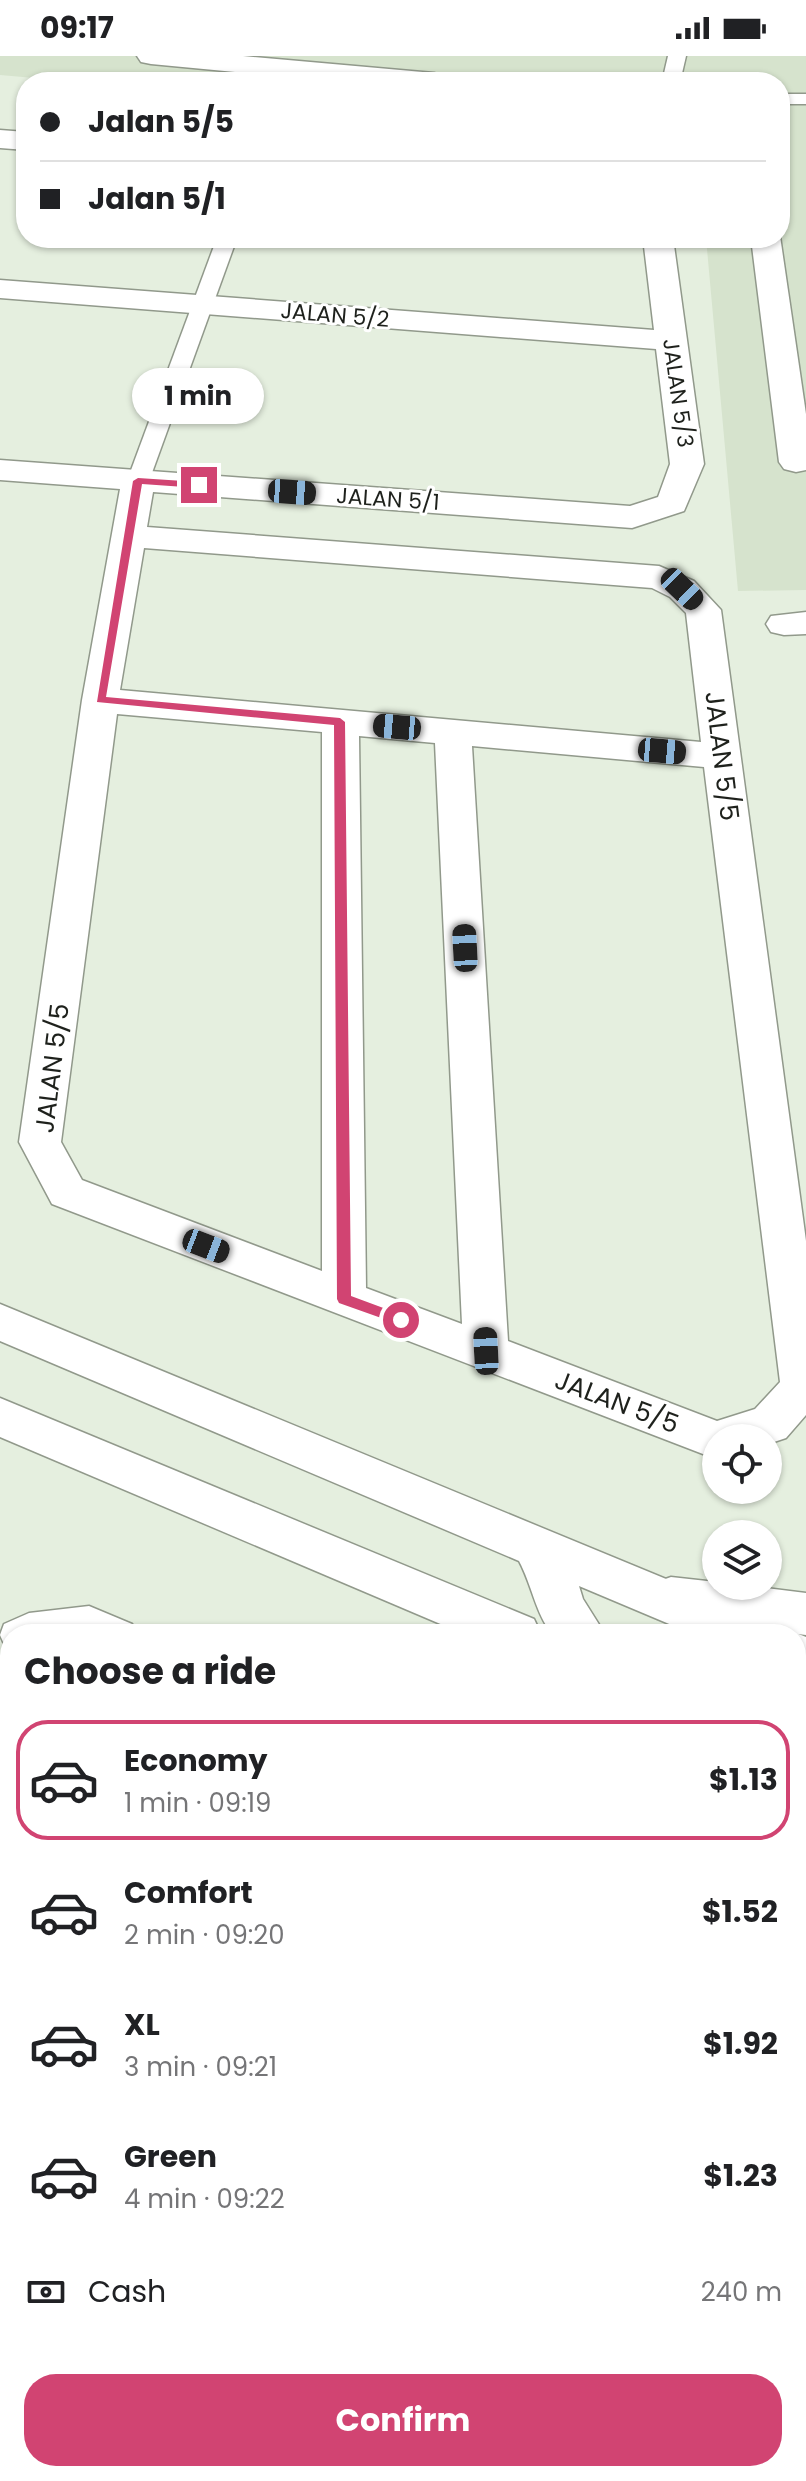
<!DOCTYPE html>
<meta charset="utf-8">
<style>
:root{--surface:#fff;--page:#f2f2f2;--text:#202124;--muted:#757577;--line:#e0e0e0;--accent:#d14472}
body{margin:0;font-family:Poppins,sans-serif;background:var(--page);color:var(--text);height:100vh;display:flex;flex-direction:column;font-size:30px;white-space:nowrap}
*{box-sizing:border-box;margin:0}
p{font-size:26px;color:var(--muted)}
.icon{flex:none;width:44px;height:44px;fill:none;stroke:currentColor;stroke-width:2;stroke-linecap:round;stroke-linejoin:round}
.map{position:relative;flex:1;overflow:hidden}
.details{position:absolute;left:0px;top:1568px;width:806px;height:858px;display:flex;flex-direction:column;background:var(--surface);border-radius:32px 32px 0 0;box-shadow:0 2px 6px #0004}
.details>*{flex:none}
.banner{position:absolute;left:16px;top:16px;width:774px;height:176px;border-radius:32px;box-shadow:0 2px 6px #0004;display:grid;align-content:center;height:176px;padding:0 24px;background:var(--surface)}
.controls{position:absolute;left:702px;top:1368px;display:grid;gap:16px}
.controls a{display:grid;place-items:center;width:80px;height:80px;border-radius:50%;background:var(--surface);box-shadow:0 2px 6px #0004;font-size:40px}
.end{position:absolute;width:36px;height:36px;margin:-18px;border:10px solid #d14472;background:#fff;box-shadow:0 0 0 4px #fff}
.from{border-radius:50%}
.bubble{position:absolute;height:56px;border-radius:28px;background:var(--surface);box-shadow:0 2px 6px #0004;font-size:26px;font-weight:700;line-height:56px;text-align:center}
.car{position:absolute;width:24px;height:48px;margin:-24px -12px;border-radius:10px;box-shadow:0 0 6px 2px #0007;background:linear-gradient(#222 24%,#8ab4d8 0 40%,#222 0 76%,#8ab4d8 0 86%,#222 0)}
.banner b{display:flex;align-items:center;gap:28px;height:76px;font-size:30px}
.banner b+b{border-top:2px solid var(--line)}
.banner i{width:20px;height:20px;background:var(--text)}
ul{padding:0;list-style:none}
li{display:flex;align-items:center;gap:24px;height:120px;margin:0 16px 12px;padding:0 8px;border:4px solid transparent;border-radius:32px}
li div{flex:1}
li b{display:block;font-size:30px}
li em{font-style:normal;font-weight:700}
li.selected{border-color:var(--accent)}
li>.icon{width:72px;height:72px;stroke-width:1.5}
h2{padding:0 24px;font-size:36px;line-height:96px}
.pay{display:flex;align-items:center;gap:20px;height:88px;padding:0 24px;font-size:30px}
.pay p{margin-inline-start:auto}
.action{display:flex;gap:16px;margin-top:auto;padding:16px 24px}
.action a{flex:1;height:92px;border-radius:32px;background:var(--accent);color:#fff;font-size:32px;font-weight:700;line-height:92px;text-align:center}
.status{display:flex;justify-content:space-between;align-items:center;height:56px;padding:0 40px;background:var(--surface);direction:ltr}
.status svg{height:22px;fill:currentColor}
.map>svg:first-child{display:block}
.built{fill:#d6e3cd}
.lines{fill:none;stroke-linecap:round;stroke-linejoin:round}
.lane-casing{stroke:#91998b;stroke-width:3}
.street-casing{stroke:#91998b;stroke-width:3}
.secondary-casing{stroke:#91998b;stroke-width:3}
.lane{fill:#fff;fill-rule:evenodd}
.street{fill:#fff;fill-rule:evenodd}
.secondary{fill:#fff;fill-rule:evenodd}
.route{fill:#d14472}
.labels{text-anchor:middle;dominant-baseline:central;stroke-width:6;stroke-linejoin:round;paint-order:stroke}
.far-street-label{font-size:22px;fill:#1e211c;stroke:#fff}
.street-label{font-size:26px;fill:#1e211c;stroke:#fff}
</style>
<div class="status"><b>09:17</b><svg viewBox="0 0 49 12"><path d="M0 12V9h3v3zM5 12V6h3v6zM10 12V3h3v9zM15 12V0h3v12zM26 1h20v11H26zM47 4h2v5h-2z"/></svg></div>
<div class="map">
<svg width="806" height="2425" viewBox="0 0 806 2425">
<rect width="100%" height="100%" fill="#e5efdf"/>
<polygon class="built" points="0,0 806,0 806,534 738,535 706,182 780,182 780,26 80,26 0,19"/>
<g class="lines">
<defs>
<g id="lane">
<polygon points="668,0 686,0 680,26 662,26"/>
<rect x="780" y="38" width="26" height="10"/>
<polygon points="217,182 237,182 149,425 146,430 130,430 127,425"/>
<polygon points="89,1550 132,1568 137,1578 10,1578 10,1590 4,1588 0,1579 4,1568 29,1557"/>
<polygon points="0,1837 10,1841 10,1874 0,1870"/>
<polygon points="796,1875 806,1879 806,1912 796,1908"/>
<polygon points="806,2066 806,2124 796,2128 796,2071"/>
<polygon points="194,2416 232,2416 233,2425 195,2425"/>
<polygon points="661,2416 699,2416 695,2425 657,2425"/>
</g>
<g id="street">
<polygon points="137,0 243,0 434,17 444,20 448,26 341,26 151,8 141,6"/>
<polygon points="0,74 26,76 26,94 0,92"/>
<polygon points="780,180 806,358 806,414 796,416 784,413 779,406 751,182"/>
<path d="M643 182H673L704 408 684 455 632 472 153 436 147 471 659 510 694 525 721 554 806 1185V1359L786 1382 768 1388V1382H716V1403L52 1148 19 1086 82 644 120 433 0 424V404L630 450 658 441 670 408 656 293 0 242V224L654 274ZM144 492 652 532 670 541 686 557 701 686 120 634ZM117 658 322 676V1215L82 1124 61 1086ZM359 680 435 687 462 1268 366 1232ZM472 690 704 711 780 1326 755 1353 717 1365 508 1285Z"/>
<polygon points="806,556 806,578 784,579 771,576 766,568 771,560"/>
<polygon points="671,1521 716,1526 716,1530 749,1530 806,1537 806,1579 671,1563 654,1557 647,1542 654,1527"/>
</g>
<g id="secondary">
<path d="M0 1248 763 1563 770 1578H693L579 1530 583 1543 605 1578H552C535 1556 532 1529 519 1505L0 1285Z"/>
<polygon points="0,1342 534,1563 541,1578 464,1578 0,1381"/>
<polygon points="796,1577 806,1581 806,1625 796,1621"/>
<polygon points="796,1671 806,1675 806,1722 796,1718"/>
</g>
</defs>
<use href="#lane" class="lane-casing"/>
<use href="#street" class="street-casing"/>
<use href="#secondary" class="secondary-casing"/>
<use href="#lane" class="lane"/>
<use href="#street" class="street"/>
<use href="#secondary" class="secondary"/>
</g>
<polygon class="route" points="138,422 199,426 204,429 199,432 142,428 106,641 340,662 345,666 351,1240 405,1260 407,1264 401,1269 339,1247 337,1243 334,669 97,646 133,425"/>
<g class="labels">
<g class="far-street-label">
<text transform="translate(335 259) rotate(5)">JALAN 5/2</text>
<text transform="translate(678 337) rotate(82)">JALAN 5/3</text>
<text transform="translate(388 443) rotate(4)">JALAN 5/1</text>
</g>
<g class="street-label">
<text transform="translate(722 700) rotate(83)">JALAN 5/5</text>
<text transform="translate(52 1012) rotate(-83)">JALAN 5/5</text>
<text transform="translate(617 1346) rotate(21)">JALAN 5/5</text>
</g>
</g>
</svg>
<div class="controls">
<a><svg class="icon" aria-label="locate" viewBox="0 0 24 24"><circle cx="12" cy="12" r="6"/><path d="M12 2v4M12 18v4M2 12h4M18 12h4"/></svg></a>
<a><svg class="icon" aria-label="layers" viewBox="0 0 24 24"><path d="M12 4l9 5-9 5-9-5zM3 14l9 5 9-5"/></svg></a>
</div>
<i class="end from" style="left:401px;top:1264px"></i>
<i class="end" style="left:199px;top:429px"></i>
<div class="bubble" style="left:132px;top:312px;width:132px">1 min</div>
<i class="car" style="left:292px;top:436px;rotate:94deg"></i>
<i class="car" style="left:682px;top:533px;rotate:134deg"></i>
<i class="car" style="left:397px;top:671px;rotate:275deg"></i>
<i class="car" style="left:662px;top:695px;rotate:95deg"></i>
<i class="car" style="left:465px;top:892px;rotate:357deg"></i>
<i class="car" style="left:206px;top:1190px;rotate:111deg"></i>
<i class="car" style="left:486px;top:1295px;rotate:357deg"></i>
<div class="banner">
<b><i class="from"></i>Jalan 5/5</b>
<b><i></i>Jalan 5/1</b>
</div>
<section class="details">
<h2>Choose a ride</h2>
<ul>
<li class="selected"><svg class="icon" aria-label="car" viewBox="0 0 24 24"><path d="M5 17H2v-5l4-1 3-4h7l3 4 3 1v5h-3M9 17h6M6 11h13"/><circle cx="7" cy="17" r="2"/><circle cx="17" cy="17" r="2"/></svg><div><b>Economy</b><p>1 min · 09:19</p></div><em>$1.13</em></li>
<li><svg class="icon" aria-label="car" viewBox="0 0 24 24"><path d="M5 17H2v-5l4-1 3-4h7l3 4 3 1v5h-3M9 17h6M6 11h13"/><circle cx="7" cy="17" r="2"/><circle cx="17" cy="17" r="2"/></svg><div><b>Comfort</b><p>2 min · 09:20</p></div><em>$1.52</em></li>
<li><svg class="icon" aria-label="car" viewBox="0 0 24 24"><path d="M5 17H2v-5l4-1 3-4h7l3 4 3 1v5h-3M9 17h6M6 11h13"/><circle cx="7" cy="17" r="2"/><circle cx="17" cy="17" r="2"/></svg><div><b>XL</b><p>3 min · 09:21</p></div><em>$1.92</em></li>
<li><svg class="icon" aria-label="car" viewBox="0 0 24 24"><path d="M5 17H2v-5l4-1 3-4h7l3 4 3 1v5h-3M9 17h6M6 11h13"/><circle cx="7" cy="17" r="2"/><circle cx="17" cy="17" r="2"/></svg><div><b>Green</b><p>4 min · 09:22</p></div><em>$1.23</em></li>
</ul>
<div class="pay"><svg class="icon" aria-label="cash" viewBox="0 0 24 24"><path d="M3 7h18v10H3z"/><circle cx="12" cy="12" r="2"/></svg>Cash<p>240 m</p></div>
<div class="action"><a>Confirm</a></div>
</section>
</div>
